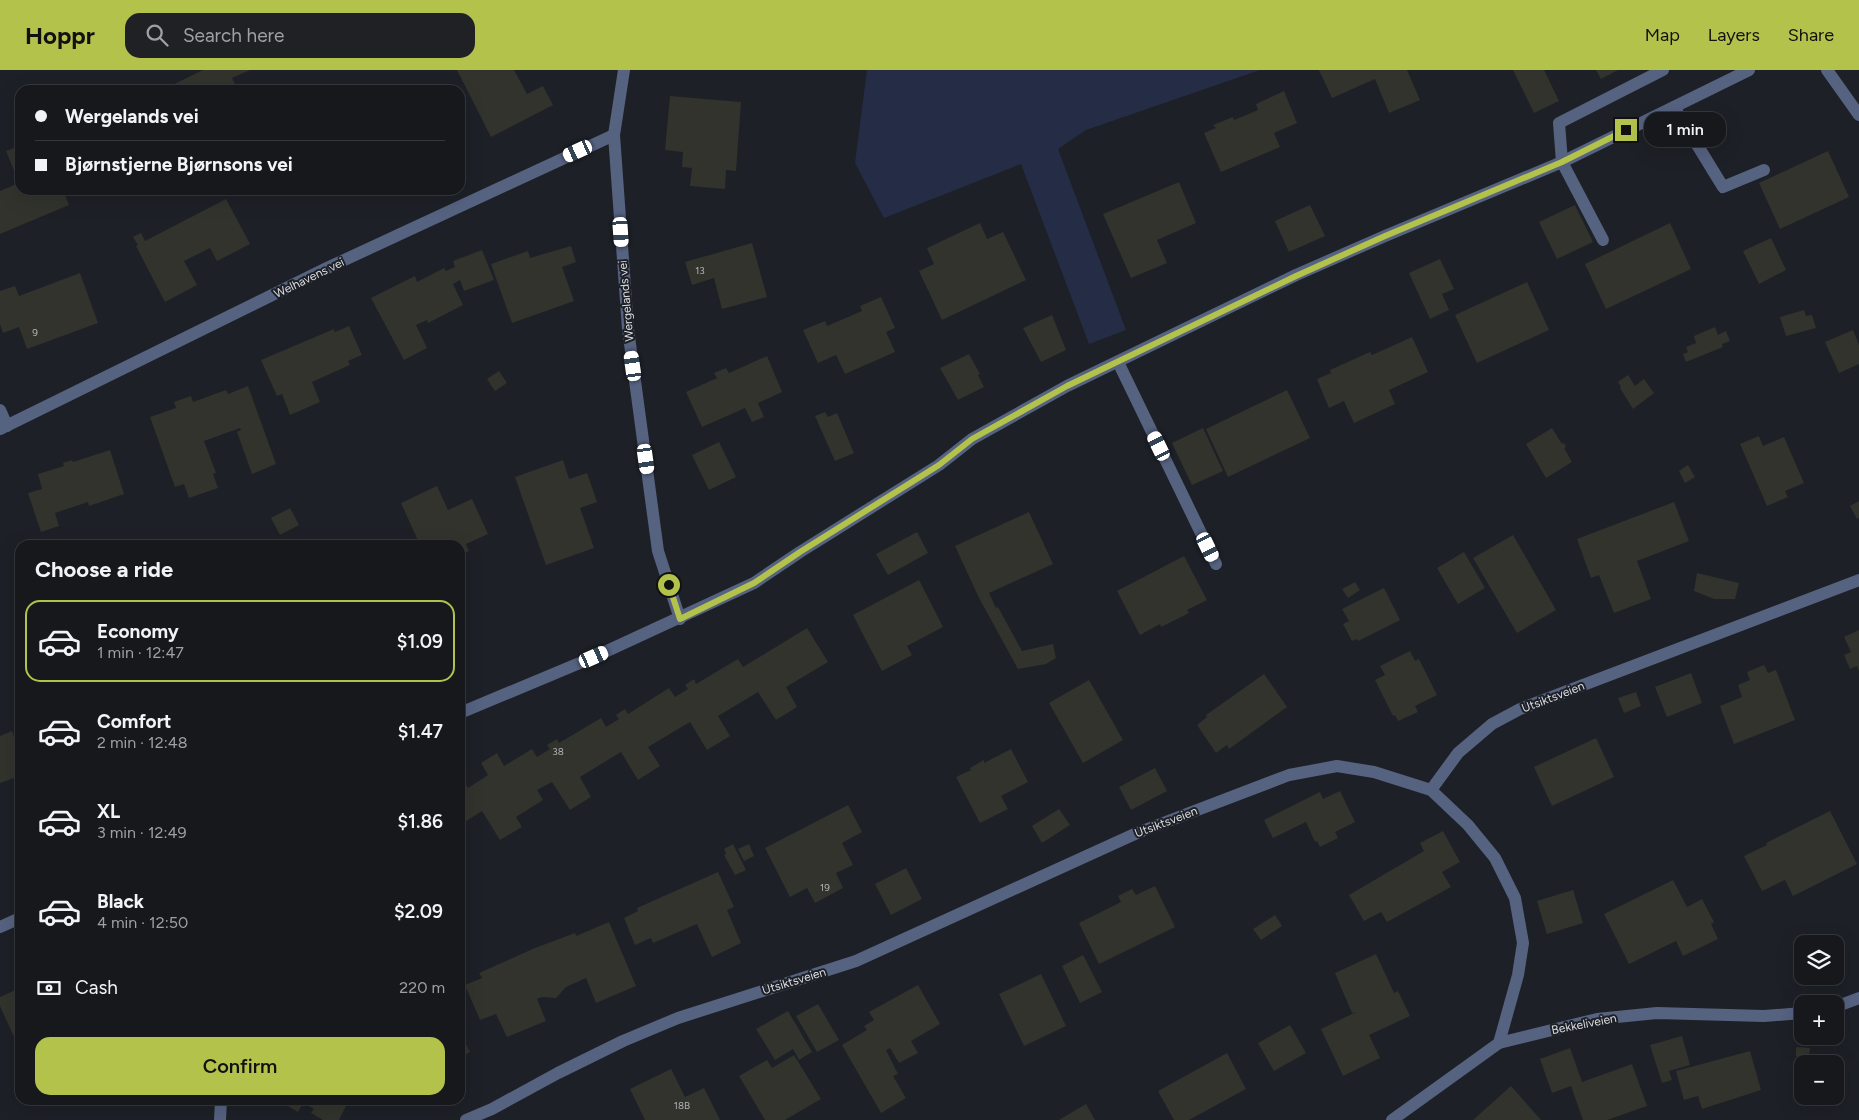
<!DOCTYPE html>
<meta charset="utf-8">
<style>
:root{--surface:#16181c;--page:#1f2125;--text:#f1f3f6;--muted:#9ea0a3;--line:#35373b;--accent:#b3c24b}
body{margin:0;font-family:Figtree,sans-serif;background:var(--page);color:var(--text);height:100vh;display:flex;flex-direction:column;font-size:19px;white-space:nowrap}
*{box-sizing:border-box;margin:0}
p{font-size:16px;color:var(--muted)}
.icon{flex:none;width:28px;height:28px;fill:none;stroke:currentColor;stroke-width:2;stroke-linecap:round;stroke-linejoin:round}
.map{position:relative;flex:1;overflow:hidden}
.side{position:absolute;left:15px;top:470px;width:450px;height:565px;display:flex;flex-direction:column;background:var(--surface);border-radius:15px;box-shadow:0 5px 20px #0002,0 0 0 1px var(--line)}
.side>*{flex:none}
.hud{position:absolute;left:15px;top:15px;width:450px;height:110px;border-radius:15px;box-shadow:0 5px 20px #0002,0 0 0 1px var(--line);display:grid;align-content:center;height:110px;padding:0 20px;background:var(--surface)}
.fabs{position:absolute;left:1794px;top:865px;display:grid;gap:10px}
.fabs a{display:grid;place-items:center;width:50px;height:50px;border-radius:10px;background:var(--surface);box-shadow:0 5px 20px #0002,0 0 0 1px var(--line);font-size:25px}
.end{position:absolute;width:22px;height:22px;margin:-11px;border:6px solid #b3c24b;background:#111;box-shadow:0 0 0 2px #111}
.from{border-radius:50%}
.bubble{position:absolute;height:35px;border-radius:15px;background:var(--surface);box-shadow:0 5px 20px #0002,0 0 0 1px var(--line);font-size:16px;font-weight:600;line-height:35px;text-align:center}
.car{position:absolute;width:15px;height:30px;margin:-15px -8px;border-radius:6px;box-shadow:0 0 4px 1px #0007;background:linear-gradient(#fff 24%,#345 0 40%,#fff 0 76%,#345 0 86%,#fff 0)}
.hud b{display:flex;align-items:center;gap:18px;height:48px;font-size:19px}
.hud b+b{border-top:1px solid var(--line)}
.hud i{width:12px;height:12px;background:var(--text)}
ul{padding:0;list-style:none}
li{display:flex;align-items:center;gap:15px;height:82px;margin:0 10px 8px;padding:0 10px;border:2px solid transparent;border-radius:15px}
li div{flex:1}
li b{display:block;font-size:19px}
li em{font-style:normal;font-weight:600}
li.selected{border-color:var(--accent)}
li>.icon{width:45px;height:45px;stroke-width:1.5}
h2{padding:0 20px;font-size:22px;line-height:60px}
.pay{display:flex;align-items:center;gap:12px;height:55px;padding:0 20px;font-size:19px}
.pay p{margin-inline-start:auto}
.action{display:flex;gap:10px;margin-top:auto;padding:10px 20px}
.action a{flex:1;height:58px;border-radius:15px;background:var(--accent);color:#111;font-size:20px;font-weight:600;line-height:58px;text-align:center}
header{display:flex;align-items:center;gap:30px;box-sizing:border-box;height:70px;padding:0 25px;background:var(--accent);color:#111}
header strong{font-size:24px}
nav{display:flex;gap:28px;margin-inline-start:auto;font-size:18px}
.search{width:350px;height:45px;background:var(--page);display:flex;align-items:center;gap:12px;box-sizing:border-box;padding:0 18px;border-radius:15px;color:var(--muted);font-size:19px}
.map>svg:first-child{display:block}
.green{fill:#242d45}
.building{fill:#31332c}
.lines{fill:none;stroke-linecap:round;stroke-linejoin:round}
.service{stroke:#556280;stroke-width:12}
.minor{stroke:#556280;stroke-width:12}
.route{stroke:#b3c24b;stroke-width:6}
.labels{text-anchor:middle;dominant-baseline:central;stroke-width:4;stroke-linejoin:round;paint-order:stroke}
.number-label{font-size:10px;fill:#b0b2b4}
.street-label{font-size:12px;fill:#dbdde1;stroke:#1d2026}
</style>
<header>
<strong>Hoppr</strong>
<div class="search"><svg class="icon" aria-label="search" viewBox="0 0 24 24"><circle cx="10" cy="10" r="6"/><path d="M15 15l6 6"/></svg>Search here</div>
<nav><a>Map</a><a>Layers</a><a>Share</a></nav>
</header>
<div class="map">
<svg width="1859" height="1050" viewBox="0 0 1859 1050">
<rect width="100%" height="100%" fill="#1d2026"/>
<polygon class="green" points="867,0 1260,0 1086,60 1058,79 1126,260 1089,274 1021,94 884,148 855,93"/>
<g class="building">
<polygon points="203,0 250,0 232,8 238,20 162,20"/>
<polygon points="457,0 514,0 527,24 543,16 553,35 491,67"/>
<polygon points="1319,0 1407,0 1420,30 1389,43 1375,9 1332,28"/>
<polygon points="1513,0 1544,0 1559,31 1534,43"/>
<polygon points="1596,0 1618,0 1601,9"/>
<polygon points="1284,21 1297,53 1274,63 1280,77 1221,102 1204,63 1216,58 1213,55 1233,47 1234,50 1258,40 1256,34"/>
<polygon points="670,26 741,32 736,101 726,100 725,119 690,116 692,98 682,97 683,82 665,80"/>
<polygon points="20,76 20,120 63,120 69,135 0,164 0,121 19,113 6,81"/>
<polygon points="1828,81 1849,127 1780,159 1759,113"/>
<polygon points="1179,112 1196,153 1157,170 1167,193 1131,208 1103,144"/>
<polygon points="226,129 250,174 217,191 210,178 184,191 197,215 165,232 136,176 138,175 133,167 141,163 145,171"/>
<polygon points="1310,135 1325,166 1289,182 1275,151"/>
<polygon points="1575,135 1593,172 1557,189 1539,152"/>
<polygon points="980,153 987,169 1003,162 1026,210 942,250 919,201 934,194 927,178"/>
<polygon points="1670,153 1691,199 1606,239 1585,194"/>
<polygon points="1771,168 1786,200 1759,214 1743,181"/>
<polygon points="752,173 767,227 722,239 714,208 692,215 685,192"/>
<polygon points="571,176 576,192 562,197 574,231 512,253 491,194 528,181 530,188"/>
<polygon points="482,180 494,210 464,221 460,210 453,214 463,235 428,253 427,250 416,255 427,278 404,290 371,228 415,206 417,212 444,198 446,201 455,197 453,191"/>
<polygon points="1440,189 1454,219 1442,224 1449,240 1430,249 1409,203"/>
<polygon points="80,203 98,253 27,279 19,257 3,263 0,254 0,221 15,216 19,226"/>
<polygon points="1527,212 1549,260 1477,293 1455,245"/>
<polygon points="881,227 895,258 886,262 895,282 845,304 836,285 818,293 803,260 825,251 827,256 862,241 860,236"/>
<polygon points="1804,240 1806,246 1812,245 1816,258 1786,266 1780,247"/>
<polygon points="1052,245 1066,280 1041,292 1023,258"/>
<polygon points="349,256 362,285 348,291 350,295 312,312 320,332 290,345 282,324 277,326 261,290 334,259 335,262"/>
<polygon points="1715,257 1718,265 1726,261 1730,271 1722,274 1723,277 1686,292 1683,284 1688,282 1686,277 1696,273 1694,266"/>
<polygon points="1853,260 1859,275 1859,294 1839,303 1825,272"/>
<polygon points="1412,267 1428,302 1389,320 1395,334 1354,353 1344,331 1329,338 1317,309 1331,303 1330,300 1370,282 1372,285"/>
<polygon points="969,284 980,304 978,305 984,317 958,330 940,298"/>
<polygon points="767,286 782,322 758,333 764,347 752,352 745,338 702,357 686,322 717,308 714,303 726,298 729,303"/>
<polygon points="499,301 507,313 495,321 487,309"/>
<polygon points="1628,305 1635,316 1644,309 1654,323 1633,339 1620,318 1621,317 1618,312"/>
<polygon points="248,316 276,394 252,404 237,362 241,360 240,358 204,371 216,403 213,404 218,418 189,428 184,414 175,417 150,347 176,338 174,332 191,326 193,332 226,320 228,324"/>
<polygon points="1287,320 1310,368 1228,407 1206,359"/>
<polygon points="825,342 828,347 837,343 854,383 835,391 815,346"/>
<polygon points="1203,358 1223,401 1192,415 1172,373"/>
<polygon points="1552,358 1562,374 1564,373 1566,377 1564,378 1572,392 1546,408 1526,374"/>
<polygon points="1759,366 1763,376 1784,367 1804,413 1785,421 1788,427 1767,436 1740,374"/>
<polygon points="719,372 736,407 709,420 692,385"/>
<polygon points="110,380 124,424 89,436 88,432 55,443 59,456 41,462 28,423 42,419 38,404 64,396 63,393 72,390 73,392"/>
<polygon points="563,390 569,409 587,403 597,432 580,438 594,478 546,495 515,407"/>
<polygon points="1688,395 1695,407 1685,413 1679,401"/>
<polygon points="437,416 448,440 472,429 488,464 466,474 469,481 460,485 460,475 420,475 401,433"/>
<polygon points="1859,431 1859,448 1857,449 1850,436"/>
<polygon points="1674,432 1689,471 1637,491 1651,529 1614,543 1599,505 1591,508 1577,469"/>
<polygon points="290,438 299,455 280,465 271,448"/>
<polygon points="1029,442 1053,494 989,523 996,538 998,537 1022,581 1053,574 1056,588 1046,594 1018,599 979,528 955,476"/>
<polygon points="917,462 928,483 888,505 876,484"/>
<polygon points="1513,465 1556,540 1517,563 1473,488"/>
<polygon points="1464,482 1485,518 1458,534 1437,498"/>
<polygon points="1184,486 1207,530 1187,540 1189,543 1161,557 1160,554 1140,565 1117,521"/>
<polygon points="1697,503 1739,513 1735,529 1714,529 1694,521"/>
<polygon points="919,510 943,557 907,576 912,585 882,601 853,545"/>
<polygon points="1355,512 1360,520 1348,528 1342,519"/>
<polygon points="1384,518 1400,550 1358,571 1357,569 1352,571 1343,554 1349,551 1342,539"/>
<polygon points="807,558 828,592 786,617 797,637 776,650 758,622 718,646 730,666 707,680 690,652 648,677 660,696 638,710 621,682 580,707 591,727 570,740 552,712 537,720 543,730 516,747 522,757 500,770 482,741 460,755 460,711 463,709 468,718 488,705 481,693 497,683 504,696 532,679 537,687 550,679 547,675 557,669 559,673 601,648 606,657 619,649 616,645 625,639 628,644 669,618 675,627 688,619 685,615 694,609 696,614 738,589 743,597"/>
<polygon points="1859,560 1859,601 1857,596 1850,599 1844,585 1851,582 1844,567"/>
<polygon points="1410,581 1415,591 1419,589 1437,625 1415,636 1418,642 1398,651 1395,645 1393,646 1375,610 1385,605 1380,596"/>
<polygon points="1764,595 1768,603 1776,600 1795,650 1734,674 1720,636 1742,627 1738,615 1750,610 1747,602"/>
<polygon points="1691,603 1702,633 1667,647 1655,617"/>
<polygon points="1264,604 1287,637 1229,679 1227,675 1216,683 1197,655 1207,647 1206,645"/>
<polygon points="1089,610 1123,670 1083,693 1049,633"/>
<polygon points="1636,622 1641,636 1624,643 1618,628"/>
<polygon points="12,661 20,684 20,706 0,713 0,666"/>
<polygon points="1596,668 1614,707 1552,736 1534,697"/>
<polygon points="1011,679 1028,712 1001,726 1008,739 980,753 956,707 971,700 970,698 984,690 984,693"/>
<polygon points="1155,698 1167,721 1131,740 1119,717"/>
<polygon points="1340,721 1355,752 1335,762 1338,768 1320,777 1317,771 1315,772 1306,752 1273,768 1264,750 1320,722 1323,729"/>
<polygon points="848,735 862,762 842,773 853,795 836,803 843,818 815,833 807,818 790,827 765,778"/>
<polygon points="1059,739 1070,755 1042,773 1032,756"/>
<polygon points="1830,741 1857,794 1793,826 1785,810 1762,821 1744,786 1767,775 1766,773"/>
<polygon points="1443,761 1460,792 1442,802 1451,817 1387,852 1381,842 1364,851 1349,825 1424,781 1420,773"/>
<polygon points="733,774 746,800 735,805 724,785 726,784 724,779"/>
<polygon points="749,774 754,786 744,791 738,779"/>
<polygon points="906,798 922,829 891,845 875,814"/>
<polygon points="718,802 734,837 727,840 741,873 712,887 697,854 653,873 651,868 635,875 624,848 638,841 637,838"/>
<polygon points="1673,810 1687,837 1702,829 1714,852 1711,854 1718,869 1683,886 1676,871 1629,894 1604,844"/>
<polygon points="1155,816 1175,857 1099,894 1079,853 1121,832 1118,826 1132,819 1136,825"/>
<polygon points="1573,820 1583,853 1547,864 1537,831"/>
<polygon points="1275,845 1282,856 1261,870 1253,859"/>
<polygon points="609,852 636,916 596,933 586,908 566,917 556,928 542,927 537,929 546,951 507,967 496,944 480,950 465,915 482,908 479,903 535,878 575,863 576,866"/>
<polygon points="1376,884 1394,923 1398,921 1410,946 1369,965 1380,988 1343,1006 1321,959 1356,942 1352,943 1335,903"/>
<polygon points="1083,885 1102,922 1080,933 1062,896"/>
<polygon points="1041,904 1066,956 1024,976 999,924"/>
<polygon points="918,915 940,954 911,971 918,983 899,993 890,978 886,980 898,1004 893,1006 906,1028 881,1043 842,975 867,960 864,956 874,950 869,942"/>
<polygon points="20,918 20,970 16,971 0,936 0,927"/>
<polygon points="818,934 839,970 817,982 796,946"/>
<polygon points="788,941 812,982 799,990 793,979 775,990 756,959"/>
<polygon points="1290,955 1306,983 1274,1001 1258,973"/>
<polygon points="460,963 470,982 460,988"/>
<polygon points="1682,966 1690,995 1669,1001 1672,1010 1662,1013 1650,975"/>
<polygon points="1796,977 1810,978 1809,987 1796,986"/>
<polygon points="1570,978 1582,1012 1632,994 1647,1036 1607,1050 1583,1050 1571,1016 1552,1023 1540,989"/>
<polygon points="1750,981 1761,1020 1702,1039 1698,1026 1684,1030 1676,1001"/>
<polygon points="1227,983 1246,1019 1189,1050 1174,1050 1158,1021"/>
<polygon points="794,985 821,1029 785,1050 765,1050 739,1006 767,990 772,998"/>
<polygon points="671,999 685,1027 704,1018 720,1050 645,1050 630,1019"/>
<polygon points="1511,1016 1541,1050 1473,1050"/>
<polygon points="278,1030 349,1030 339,1050 323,1050 311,1043 314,1039 303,1033 298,1042"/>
<polygon points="1086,1034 1095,1050 1059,1050"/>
</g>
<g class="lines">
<g class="service">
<polyline points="1827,0 1859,45"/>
<polyline points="1674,37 1723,117 1764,100"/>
<polyline points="1562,92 1603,170"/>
<polyline points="1118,292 1216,494"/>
<polyline points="0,340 7,356"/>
</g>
<g class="minor">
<polyline points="624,0 614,65 628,259 658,481 680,549"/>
<polyline points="1562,92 1559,53 1663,0"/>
<polyline points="0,359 327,198 614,65"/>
<polyline points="460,643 594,587 754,513 800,482 939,395 972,369 1067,316 1296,205 1385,166 1562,92 1749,0"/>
<polyline points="1431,720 1458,683 1492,654 1520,639 1859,510"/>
<polyline points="0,857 20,848"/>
<polyline points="1835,937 1859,928"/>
<polyline points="220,1050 221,1030"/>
<polyline points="466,1050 492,1039 558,1003 623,971 678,948 856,891 1137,763 1289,705 1337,696 1374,702 1431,720 1468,755 1495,788 1515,828 1523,873 1518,905 1499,973"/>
<polyline points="1392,1050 1499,973 1597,949 1657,943 1764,946 1802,943"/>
</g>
</g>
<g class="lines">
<polyline class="route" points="669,515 680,549 754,513 800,482 939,395 972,369 1067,316 1296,206 1385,166 1562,92 1626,60"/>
</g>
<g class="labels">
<g class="number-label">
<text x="700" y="200">13</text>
<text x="35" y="262">9</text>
<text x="558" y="681">38</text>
<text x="825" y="817">19</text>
<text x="682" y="1035">18B</text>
</g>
<g class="street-label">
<text transform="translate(309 208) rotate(-26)">Welhavens vei</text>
<text transform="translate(626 231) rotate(-95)">Wergelands vei</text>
<text transform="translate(1553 627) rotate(-21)">Utsiktsveien</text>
<text transform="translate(1166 752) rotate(-21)">Utsiktsveien</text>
<text transform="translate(794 911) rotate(-17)">Utsiktsveien</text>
<text transform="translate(1584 954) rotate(-11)">Bekkeliveien</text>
</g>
</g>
</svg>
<div class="fabs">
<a><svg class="icon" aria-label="layers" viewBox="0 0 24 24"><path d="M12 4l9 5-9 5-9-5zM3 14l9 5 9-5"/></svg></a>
<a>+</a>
<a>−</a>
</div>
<i class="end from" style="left:669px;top:515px"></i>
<i class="end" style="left:1626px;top:60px"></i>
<div class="bubble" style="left:1644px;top:42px;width:82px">1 min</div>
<i class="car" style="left:578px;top:81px;rotate:245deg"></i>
<i class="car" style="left:621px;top:162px;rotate:176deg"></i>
<i class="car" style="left:633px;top:296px;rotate:352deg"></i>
<i class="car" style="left:1159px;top:376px;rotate:334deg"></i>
<i class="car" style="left:646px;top:389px;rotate:172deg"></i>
<i class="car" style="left:1208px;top:477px;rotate:154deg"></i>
<i class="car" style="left:594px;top:587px;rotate:66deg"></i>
<div class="hud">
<b><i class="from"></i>Wergelands vei</b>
<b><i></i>Bjørnstjerne Bjørnsons vei</b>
</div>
<section class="side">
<h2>Choose a ride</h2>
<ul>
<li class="selected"><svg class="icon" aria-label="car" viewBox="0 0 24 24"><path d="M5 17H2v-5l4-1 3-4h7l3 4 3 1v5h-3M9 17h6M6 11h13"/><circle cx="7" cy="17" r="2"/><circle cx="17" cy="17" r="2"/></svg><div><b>Economy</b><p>1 min · 12:47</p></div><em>$1.09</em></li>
<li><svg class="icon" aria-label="car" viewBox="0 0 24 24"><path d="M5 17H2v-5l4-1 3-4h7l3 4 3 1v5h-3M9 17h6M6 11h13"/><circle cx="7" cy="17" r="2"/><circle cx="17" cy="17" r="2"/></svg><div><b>Comfort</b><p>2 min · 12:48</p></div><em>$1.47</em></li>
<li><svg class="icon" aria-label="car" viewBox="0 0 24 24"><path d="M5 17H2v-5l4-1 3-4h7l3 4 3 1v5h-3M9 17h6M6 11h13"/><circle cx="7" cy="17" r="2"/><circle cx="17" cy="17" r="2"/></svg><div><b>XL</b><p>3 min · 12:49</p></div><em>$1.86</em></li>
<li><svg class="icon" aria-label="car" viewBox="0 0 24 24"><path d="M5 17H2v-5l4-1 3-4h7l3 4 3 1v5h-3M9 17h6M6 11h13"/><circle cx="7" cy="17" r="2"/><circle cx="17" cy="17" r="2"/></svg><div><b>Black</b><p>4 min · 12:50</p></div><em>$2.09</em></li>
</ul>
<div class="pay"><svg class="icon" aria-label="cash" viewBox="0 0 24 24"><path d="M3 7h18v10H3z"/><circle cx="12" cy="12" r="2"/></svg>Cash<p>220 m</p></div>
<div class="action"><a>Confirm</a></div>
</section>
</div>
